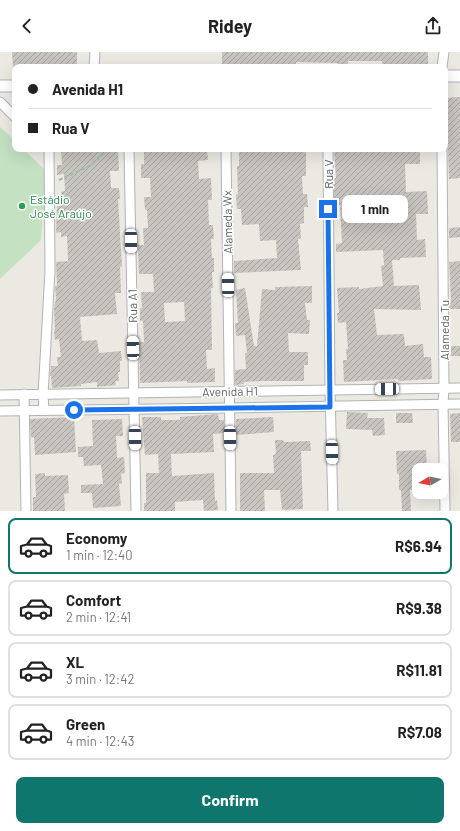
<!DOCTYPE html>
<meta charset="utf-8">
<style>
:root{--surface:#fff;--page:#f2f2f2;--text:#222;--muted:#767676;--line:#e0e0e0;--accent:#0f766e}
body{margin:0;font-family:Barlow,sans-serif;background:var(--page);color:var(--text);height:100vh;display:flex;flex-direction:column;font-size:15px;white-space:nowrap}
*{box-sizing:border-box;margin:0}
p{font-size:13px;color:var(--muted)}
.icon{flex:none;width:22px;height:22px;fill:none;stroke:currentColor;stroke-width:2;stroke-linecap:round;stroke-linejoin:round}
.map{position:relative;height:459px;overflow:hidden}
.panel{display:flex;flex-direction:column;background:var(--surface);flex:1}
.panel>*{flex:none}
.top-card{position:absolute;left:12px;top:12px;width:436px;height:88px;border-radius:8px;box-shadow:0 4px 16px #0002;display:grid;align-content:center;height:88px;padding:0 16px;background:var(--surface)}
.needle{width:26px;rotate:261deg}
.fabs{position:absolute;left:412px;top:411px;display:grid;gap:8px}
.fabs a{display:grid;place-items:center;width:36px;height:36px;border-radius:8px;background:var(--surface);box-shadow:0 4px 16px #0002;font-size:20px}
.end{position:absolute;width:18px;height:18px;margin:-9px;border:5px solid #1a73e8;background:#fff;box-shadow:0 0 0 2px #fff}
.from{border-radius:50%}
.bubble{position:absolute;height:28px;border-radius:8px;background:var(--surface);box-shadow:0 4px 16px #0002;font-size:13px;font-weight:700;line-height:28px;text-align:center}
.car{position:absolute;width:12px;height:24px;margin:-12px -6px;border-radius:5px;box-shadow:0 0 3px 1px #0007;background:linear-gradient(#fff 24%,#345 0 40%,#fff 0 76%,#345 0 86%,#fff 0)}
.top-card b{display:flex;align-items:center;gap:14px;height:38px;font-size:15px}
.top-card b+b{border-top:1px solid var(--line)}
.top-card i{width:10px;height:10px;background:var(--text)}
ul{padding:7px 0 0;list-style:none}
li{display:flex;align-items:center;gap:12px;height:56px;margin:0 8px 6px;padding:0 8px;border:2px solid var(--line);border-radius:8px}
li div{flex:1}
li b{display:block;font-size:15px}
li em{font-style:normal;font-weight:700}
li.active{border-color:var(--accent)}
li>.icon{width:36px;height:36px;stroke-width:1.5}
.cta{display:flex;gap:8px;margin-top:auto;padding:8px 16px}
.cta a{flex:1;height:46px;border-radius:8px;background:var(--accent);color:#fff;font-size:16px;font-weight:700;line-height:46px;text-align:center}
header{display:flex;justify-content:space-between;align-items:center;height:52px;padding:0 16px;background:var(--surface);font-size:18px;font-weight:700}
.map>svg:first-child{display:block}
.pitch{fill:#c4e1c2}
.building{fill:url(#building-hatch);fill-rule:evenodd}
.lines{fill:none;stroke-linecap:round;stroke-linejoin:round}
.minor-casing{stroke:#b0b3b7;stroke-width:11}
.tertiary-casing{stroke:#b0b3b7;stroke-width:13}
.path{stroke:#9cc2a3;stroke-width:2;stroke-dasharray:4 2;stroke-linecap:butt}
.minor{stroke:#fff;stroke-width:9}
.tertiary{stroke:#fff;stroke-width:11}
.route{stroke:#1a73e8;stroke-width:5}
.leisure-dot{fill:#2e9e5b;stroke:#fff;stroke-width:1.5}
.labels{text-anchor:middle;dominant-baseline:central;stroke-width:3;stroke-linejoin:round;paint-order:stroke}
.street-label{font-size:12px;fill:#5b5f62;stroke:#fff}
.leisure-label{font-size:12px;fill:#27864d;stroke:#fff;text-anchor:start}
</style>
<header><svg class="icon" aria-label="back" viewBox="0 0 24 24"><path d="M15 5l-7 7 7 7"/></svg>Ridey<svg class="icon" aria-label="share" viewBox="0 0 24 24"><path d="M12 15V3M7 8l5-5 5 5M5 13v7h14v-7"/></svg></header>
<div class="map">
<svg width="460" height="459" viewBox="0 0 460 459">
<defs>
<pattern id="building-hatch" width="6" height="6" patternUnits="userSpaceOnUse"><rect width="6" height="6" fill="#c8c4bf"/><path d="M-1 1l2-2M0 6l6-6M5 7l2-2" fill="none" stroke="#a5a29f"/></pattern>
</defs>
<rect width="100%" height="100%" fill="#ece9e3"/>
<polygon class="pitch" points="0,75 15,89 15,97 23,97 47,120 41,188 0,227"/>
<g class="building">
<polygon points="12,0 77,0 77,15 44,15 44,13 13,15"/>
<polygon points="222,0 428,0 428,15 382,14 382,9 348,9 348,15 337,15 338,11 296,10 296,15 238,15 238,13 222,13"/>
<polygon points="460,45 460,126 449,127 448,97 446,93 445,46"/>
<polygon points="61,97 118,97 119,119 110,119 111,136 119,136 120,147 118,147 122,214 120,215 121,241 115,241 117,262 80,265 82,289 97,288 99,301 121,299 122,309 120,309 120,320 118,320 119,329 115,329 116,333 97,335 97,330 81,332 81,334 52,336 51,324 50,324 51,314 58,314 57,305 61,305 59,287 55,288 54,278 55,277 54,257 56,246 55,234 57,234 56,210 68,209 67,184 61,185 61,180 56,181 57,154 62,153 61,140 65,139 64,122 57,123 57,113 62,113"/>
<path d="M144 97H207L208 108 198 109 199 127 211 126 212 148H208L209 173H213L214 187H211L212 206H214V220H212L213 236H211L212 298H206L207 317 215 316V330L187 331V329L140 331 139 290H144L143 269H140V256H142L141 240H154L153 222H139L138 193H144L143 176H148L147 158H145L144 145H151L150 126H141V112H144ZM184 250 185 269 165 270 164 251Z"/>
<polygon points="239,97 306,97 306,124 302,124 303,142 307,142 308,155 304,155 304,171 300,172 301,186 298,187 301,218 234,221 234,209 277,206 276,188 260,189 259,172 242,173 241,157 237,157 236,142 238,142 237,114 239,114"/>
<polygon points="334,97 420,97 420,112 405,112 406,140 427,139 428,162 416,162 417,188 425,187 426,205 400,206 400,208 392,208 394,234 419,233 421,258 374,257 377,283 404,282 405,294 423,292 424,305 431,305 432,327 399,329 398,327 344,330 343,308 347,308 346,297 348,297 346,270 338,271 337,261 339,261 337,236 359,235 359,237 383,234 381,214 384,213 383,198 336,200 336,192 342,191 340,153 334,153 334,126 336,126"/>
<polygon points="460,175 460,185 449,186 449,176"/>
<polygon points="460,209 460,257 449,257 449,248 451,248 449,210"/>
<polygon points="312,234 312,251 305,251 307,268 310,268 309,282 288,281 289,300 308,300 308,313 304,313 304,329 263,329 244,330 244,332 235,333 235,318 246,317 245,301 247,301 245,283 236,284 235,271 238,271 236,238 245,236 254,294 257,294 262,237 275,238 275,235"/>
<rect x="451" y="294" width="9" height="10"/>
<polygon points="347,360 368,361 367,366 384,366 385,383 373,384 372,378 346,377"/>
<polygon points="396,361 412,361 413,371 396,371"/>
<polygon points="460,361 460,390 451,390 450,362"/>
<polygon points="218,362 219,368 224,368 224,381 213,382 214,400 171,402 172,424 214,421 215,449 217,448 218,458 204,459 203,448 175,450 175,459 144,459 144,451 146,451 146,421 159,421 158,402 145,403 142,365 161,365 161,368 180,368 180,365"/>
<polygon points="74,365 76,400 35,403 34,385 31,386 30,367"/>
<polygon points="273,365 274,380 236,383 236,367"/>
<polygon points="122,367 123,384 116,384 117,406 124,405 125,421 121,422 122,431 119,432 121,454 93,456 92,441 81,441 81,433 103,432 101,413 84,414 83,405 78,405 78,395 93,394 92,368"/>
<polygon points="275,388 283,388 284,390 310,389 311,399 301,399 303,457 282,458 280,438 264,438 265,459 240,459 240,421 274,421 273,403 276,402"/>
<polygon points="426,398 427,418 419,418 419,438 410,438 411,459 402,459 401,438 399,438 399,422 397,422 396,399"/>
<polygon points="45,421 45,424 68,423 69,441 64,442 65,459 33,459 33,445 36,445 35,422"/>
</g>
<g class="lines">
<defs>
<g id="minor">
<polyline points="94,15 95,0"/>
<polyline points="442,15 444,0"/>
<polyline points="0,50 15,65"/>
<polyline points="129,97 136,459"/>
<polyline points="226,97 231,459"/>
<polyline points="328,97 330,338 333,459"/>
<polyline points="442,97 444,336 443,352 445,459"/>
<polyline points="24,342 26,459"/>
<polyline points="0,343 460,336"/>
<polyline points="44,358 43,343 50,219 49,97"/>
<polyline points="0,359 230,356 460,352"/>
</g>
<g id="tertiary">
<polyline points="445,24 460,24"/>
<polyline points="0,34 15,34"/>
</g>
</defs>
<use href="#minor" class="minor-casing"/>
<use href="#tertiary" class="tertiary-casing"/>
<polyline class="path" points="59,128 90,114 108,97"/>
<use href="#minor" class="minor"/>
<use href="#tertiary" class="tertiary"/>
</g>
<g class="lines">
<polyline class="route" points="74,358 330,355 328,157"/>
</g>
<circle class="leisure-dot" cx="22" cy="154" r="4"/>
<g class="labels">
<g class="street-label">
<text transform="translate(328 122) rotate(-90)">Rua V</text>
<text transform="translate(227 170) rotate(-91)">Alameda Wx</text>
<text transform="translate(132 254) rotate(-91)">Rua A1</text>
<text transform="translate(444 278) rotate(-90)">Alameda Tu</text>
<text transform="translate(230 339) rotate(-1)">Avenida H1</text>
</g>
<g class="leisure-label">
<text x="30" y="147">Estádio<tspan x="30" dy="14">José Araújo</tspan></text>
</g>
</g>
</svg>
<div class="fabs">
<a><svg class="needle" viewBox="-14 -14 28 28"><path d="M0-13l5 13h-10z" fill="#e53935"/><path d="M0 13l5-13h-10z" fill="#767676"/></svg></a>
</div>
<i class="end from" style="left:74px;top:358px"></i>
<i class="end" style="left:328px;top:157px"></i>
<div class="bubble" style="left:342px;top:143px;width:66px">1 min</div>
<i class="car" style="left:131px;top:189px;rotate:179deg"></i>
<i class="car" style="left:228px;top:233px;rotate:359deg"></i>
<i class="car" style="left:133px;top:296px;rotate:358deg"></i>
<i class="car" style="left:387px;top:337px;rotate:269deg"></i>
<i class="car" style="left:135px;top:386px;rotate:179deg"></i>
<i class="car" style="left:230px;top:386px;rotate:179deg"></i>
<i class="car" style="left:332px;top:400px;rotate:179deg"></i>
<div class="top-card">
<b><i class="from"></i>Avenida H1</b>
<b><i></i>Rua V</b>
</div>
</div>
<section class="panel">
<ul>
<li class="active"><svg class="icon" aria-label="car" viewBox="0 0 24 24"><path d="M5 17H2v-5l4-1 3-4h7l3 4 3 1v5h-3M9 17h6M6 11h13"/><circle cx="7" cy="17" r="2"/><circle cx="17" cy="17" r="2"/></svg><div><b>Economy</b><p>1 min · 12:40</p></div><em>R$6.94</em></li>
<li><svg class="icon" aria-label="car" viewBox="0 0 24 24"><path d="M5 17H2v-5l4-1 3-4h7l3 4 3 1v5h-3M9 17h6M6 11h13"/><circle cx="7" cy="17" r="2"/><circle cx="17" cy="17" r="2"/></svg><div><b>Comfort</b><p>2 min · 12:41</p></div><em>R$9.38</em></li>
<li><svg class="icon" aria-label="car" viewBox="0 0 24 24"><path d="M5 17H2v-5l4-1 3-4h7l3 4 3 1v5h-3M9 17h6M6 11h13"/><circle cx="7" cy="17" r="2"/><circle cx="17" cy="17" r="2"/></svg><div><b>XL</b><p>3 min · 12:42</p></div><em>R$11.81</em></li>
<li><svg class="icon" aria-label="car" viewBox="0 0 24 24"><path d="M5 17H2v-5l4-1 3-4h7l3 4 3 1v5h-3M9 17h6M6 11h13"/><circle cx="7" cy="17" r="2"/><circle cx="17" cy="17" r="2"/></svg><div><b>Green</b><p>4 min · 12:43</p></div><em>R$7.08</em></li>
</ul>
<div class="cta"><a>Confirm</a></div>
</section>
